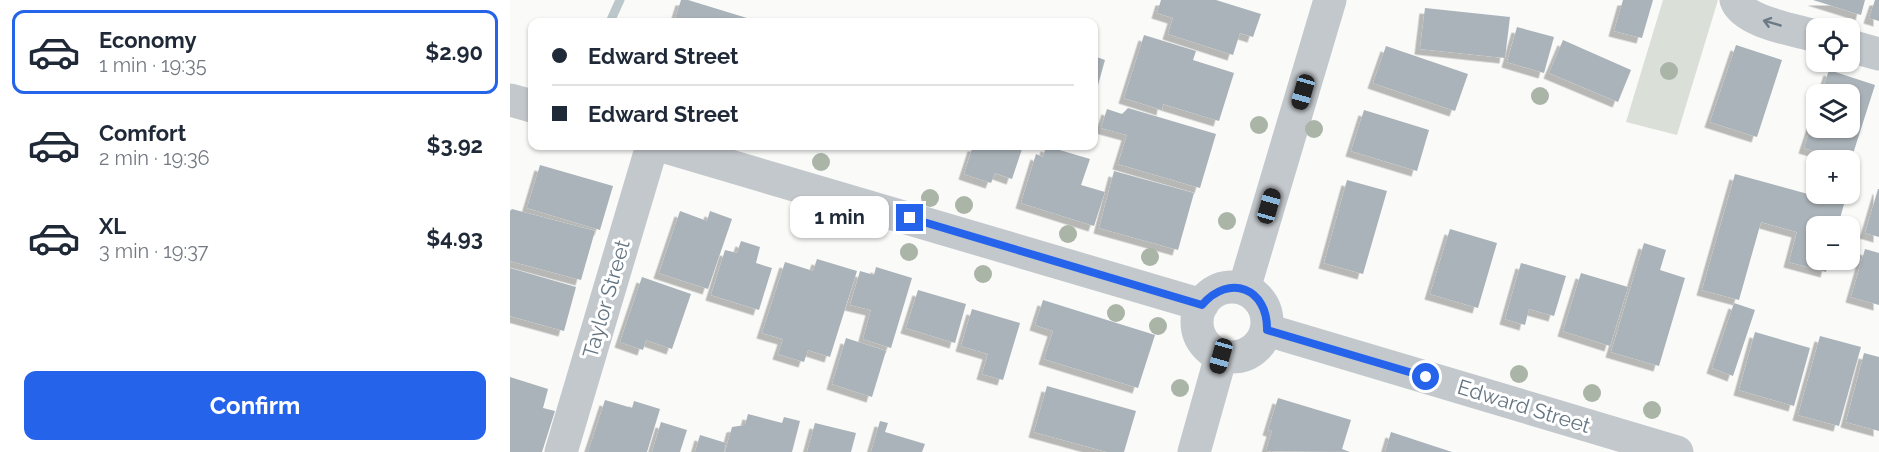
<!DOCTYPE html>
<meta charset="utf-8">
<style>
:root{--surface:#fff;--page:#f2f2f3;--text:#1f2937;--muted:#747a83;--line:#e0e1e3;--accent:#2563eb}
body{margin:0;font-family:Raleway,sans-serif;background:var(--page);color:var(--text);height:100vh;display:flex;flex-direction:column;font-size:22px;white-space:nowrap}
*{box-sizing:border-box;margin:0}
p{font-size:20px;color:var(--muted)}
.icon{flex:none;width:33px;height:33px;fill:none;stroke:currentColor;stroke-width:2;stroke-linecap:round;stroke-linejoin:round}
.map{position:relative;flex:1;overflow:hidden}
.drawer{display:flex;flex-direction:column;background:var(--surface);width:510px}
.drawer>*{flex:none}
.top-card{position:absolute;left:18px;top:18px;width:570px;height:132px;border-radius:12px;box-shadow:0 2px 4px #0004;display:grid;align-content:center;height:132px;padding:0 24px;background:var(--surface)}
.tools{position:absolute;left:1296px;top:18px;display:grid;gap:12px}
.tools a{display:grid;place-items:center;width:54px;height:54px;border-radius:12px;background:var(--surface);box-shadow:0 2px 4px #0004;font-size:30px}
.end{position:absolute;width:27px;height:27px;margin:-14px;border:8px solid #2563eb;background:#fff;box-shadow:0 0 0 3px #fff}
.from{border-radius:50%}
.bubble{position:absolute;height:42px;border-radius:12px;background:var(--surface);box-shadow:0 2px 4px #0004;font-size:20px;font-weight:700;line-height:42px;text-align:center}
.car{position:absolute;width:18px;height:36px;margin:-18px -9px;border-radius:8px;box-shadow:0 0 4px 2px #0007;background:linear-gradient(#222 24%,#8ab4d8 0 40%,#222 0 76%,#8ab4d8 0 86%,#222 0)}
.top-card b{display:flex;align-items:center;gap:21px;height:57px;font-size:22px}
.top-card b+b{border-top:2px solid var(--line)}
.top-card i{width:15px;height:15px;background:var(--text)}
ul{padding:10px 0 0;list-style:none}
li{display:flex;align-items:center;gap:18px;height:84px;margin:0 12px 9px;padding:0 12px;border:3px solid transparent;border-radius:12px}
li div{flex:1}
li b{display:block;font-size:22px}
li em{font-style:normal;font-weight:700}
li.active{border-color:var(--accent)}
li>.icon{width:54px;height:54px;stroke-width:1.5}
.primary-button{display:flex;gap:12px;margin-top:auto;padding:12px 24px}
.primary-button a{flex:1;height:69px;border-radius:12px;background:var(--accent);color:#fff;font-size:24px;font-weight:700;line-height:69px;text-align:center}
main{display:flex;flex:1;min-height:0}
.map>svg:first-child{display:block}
.green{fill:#dadfd7}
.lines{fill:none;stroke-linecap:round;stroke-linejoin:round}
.stream{stroke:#bbc7cb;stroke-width:9}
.building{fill:#aab3b9;filter:url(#shadow)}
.minor{stroke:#c3c8cc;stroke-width:33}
.tree{fill:#aab4a7}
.oneway{stroke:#6a7a87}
.route{stroke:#2563eb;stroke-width:8}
.labels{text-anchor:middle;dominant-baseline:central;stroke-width:6;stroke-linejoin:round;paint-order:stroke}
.street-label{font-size:21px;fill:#657683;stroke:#fff}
</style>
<main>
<section class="drawer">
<ul>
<li class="active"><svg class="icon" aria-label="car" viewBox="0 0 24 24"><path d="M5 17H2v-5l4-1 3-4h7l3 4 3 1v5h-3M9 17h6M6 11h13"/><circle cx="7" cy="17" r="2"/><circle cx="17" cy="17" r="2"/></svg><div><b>Economy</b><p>1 min · 19:35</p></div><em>$2.90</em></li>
<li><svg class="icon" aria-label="car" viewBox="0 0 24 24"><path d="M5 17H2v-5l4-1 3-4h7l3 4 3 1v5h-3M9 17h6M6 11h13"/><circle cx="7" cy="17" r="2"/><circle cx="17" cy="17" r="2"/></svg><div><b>Comfort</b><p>2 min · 19:36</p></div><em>$3.92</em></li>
<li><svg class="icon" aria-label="car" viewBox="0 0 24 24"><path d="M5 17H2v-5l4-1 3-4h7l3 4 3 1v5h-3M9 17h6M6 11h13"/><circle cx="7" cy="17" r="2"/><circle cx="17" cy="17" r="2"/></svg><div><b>XL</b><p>3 min · 19:37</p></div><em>$4.93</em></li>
</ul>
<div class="primary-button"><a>Confirm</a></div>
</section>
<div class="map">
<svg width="1369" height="452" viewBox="0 0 1369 452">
<defs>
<filter id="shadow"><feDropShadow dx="-5.5" dy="5.5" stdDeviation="0" flood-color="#0004"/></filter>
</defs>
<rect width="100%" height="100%" fill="#fafaf8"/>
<polygon class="green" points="1153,0 1208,0 1167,135 1116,122"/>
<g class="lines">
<polyline class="stream" points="100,22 110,0"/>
</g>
<g class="building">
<polygon points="171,0 178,0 250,22 164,22"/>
<polygon points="651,0 706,0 751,14 743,37 730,33 723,55 658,34 663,18 647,13"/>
<polygon points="1113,0 1143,0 1132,38 1104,31"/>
<polygon points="1303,0 1355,0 1351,15"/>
<polygon points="1365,0 1369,0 1369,21 1359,18"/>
<polygon points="915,8 1000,17 995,58 910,49"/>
<polygon points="1007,27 1044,37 1034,73 997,62"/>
<polygon points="634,35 686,51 683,60 724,73 709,121 653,104 652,110 614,98"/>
<polygon points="1053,40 1121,70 1108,102 1039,73"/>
<polygon points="1226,45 1272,60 1247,137 1200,122"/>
<polygon points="876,46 958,74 945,111 863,83"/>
<polygon points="584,56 595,60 588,85 584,84"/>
<polygon points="1319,70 1365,85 1341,160 1334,160 1294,148 1306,111 1306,128 1340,128 1340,94 1311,94"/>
<polygon points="618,108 706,134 690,188 608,164 617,135 591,128 597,109 612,114"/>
<polygon points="854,110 919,130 907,171 841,151"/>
<polygon points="463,146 513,146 502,179 485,173 481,183 454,174"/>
<polygon points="536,146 580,159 571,185 595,192 584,226 511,203 526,154 533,157"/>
<polygon points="30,165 103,186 90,230 17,208"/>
<polygon points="604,171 684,193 668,250 589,228"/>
<polygon points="1225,174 1334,204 1328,226 1306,226 1306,260 1319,260 1316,272 1279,262 1287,232 1251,222 1229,300 1192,290"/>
<polygon points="837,180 877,191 853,274 814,263"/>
<polygon points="1368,189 1369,189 1369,237 1355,233"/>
<polygon points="2,209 85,231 71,280 0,261 0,211"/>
<polygon points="170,211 197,221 200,211 222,219 198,289 149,273"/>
<polygon points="940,229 987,243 968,308 920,294"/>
<polygon points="231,241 250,247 246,263 262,268 249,310 201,295 215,250 227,253"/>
<polygon points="1134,243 1156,250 1150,270 1175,278 1149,366 1101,352"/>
<polygon points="1355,249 1369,253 1369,305 1341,297"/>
<polygon points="307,259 347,271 320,357 298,350 294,362 268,354 273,339 252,333 275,262 303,271"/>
<polygon points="1011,263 1056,276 1044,316 1019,309 1015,325 995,319"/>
<polygon points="366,267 402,278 381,348 353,339 361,310 340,305 350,271 364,275"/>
<polygon points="0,268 66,287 54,331 0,316"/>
<polygon points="1071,273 1118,287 1100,346 1053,331"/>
<polygon points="132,277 181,294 162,349 136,340 133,350 110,342"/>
<polygon points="408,290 456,304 445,343 396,328"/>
<polygon points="533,300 645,335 628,388 534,359 543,331 525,325"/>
<polygon points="1224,303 1245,310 1223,376 1202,368"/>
<polygon points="462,309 510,323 493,380 472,374 478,354 451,346"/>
<polygon points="1245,332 1300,348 1284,406 1229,390"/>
<polygon points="1310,336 1351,347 1329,426 1288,415"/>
<polygon points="336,338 376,351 362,397 322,384"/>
<polygon points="1354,353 1369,357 1369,431 1336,422"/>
<polygon points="0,377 38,389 33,408 45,411 32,452 0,452"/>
<polygon points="537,386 626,411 614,452 597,452 524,432"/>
<polygon points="768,398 841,420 832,449 840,452 756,451 762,431 758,430"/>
<polygon points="95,400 122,408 124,401 150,409 137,452 78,452"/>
<polygon points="238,414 272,423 274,417 290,421 282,452 215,452 222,427 235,425"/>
<polygon points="370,421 378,423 375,432 415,444 412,452 361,452"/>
<polygon points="151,422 177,430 170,452 142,452"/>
<polygon points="305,423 346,433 341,452 297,452"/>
<polygon points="881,432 942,452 875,452"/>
<polygon points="190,435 216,443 214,452 185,452"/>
</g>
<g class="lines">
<g class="minor">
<path d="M1226 0C1233 22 1285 30 1306 36"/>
<polyline points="1340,46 1369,54"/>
<polyline points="0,100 22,106"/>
<polyline points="152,146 692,305"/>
<circle cx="722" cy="322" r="35"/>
<polyline points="734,289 820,0"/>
<polyline points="757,330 1167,452"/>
<polyline points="51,452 142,146"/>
<polyline points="684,452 711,356"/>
</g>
</g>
<g class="tree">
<circle cx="1159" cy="71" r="9"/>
<circle cx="1030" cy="96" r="9"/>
<circle cx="749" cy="125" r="9"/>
<circle cx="804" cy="129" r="9"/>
<circle cx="311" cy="162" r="9"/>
<circle cx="420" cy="198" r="9"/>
<circle cx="454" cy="205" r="9"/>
<circle cx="717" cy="221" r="9"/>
<circle cx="558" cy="234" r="9"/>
<circle cx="399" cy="252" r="9"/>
<circle cx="640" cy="257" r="9"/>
<circle cx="473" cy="274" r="9"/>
<circle cx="606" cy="313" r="9"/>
<circle cx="648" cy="326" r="9"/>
<circle cx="1009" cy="374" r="9"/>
<circle cx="670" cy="388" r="9"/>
<circle cx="1082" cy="393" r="9"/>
<circle cx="1142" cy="410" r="9"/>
</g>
<defs><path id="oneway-shaft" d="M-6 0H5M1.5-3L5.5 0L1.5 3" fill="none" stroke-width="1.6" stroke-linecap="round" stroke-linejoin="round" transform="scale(1.5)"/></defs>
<use class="oneway" href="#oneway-shaft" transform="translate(1262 23) rotate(-164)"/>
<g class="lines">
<path class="route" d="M400 218 692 305C719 273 758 288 757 330L916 377"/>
</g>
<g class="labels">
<g class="street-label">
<text transform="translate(96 299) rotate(-74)">Taylor Street</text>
<text transform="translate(1014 406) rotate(17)">Edward Street</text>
</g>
</g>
</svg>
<div class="tools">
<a><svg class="icon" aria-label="locate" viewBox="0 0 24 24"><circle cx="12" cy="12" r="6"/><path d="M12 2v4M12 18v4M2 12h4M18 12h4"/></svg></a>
<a><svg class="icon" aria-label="layers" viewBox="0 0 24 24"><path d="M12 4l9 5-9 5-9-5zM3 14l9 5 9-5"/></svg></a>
<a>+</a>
<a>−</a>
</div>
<i class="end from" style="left:916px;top:377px"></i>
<i class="end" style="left:400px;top:218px"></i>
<div class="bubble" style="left:280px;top:196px;width:99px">1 min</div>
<i class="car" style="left:793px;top:92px;rotate:196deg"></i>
<i class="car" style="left:759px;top:206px;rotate:16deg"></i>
<i class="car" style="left:711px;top:356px;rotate:196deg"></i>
<div class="top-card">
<b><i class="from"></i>Edward Street</b>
<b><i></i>Edward Street</b>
</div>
</div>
</main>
